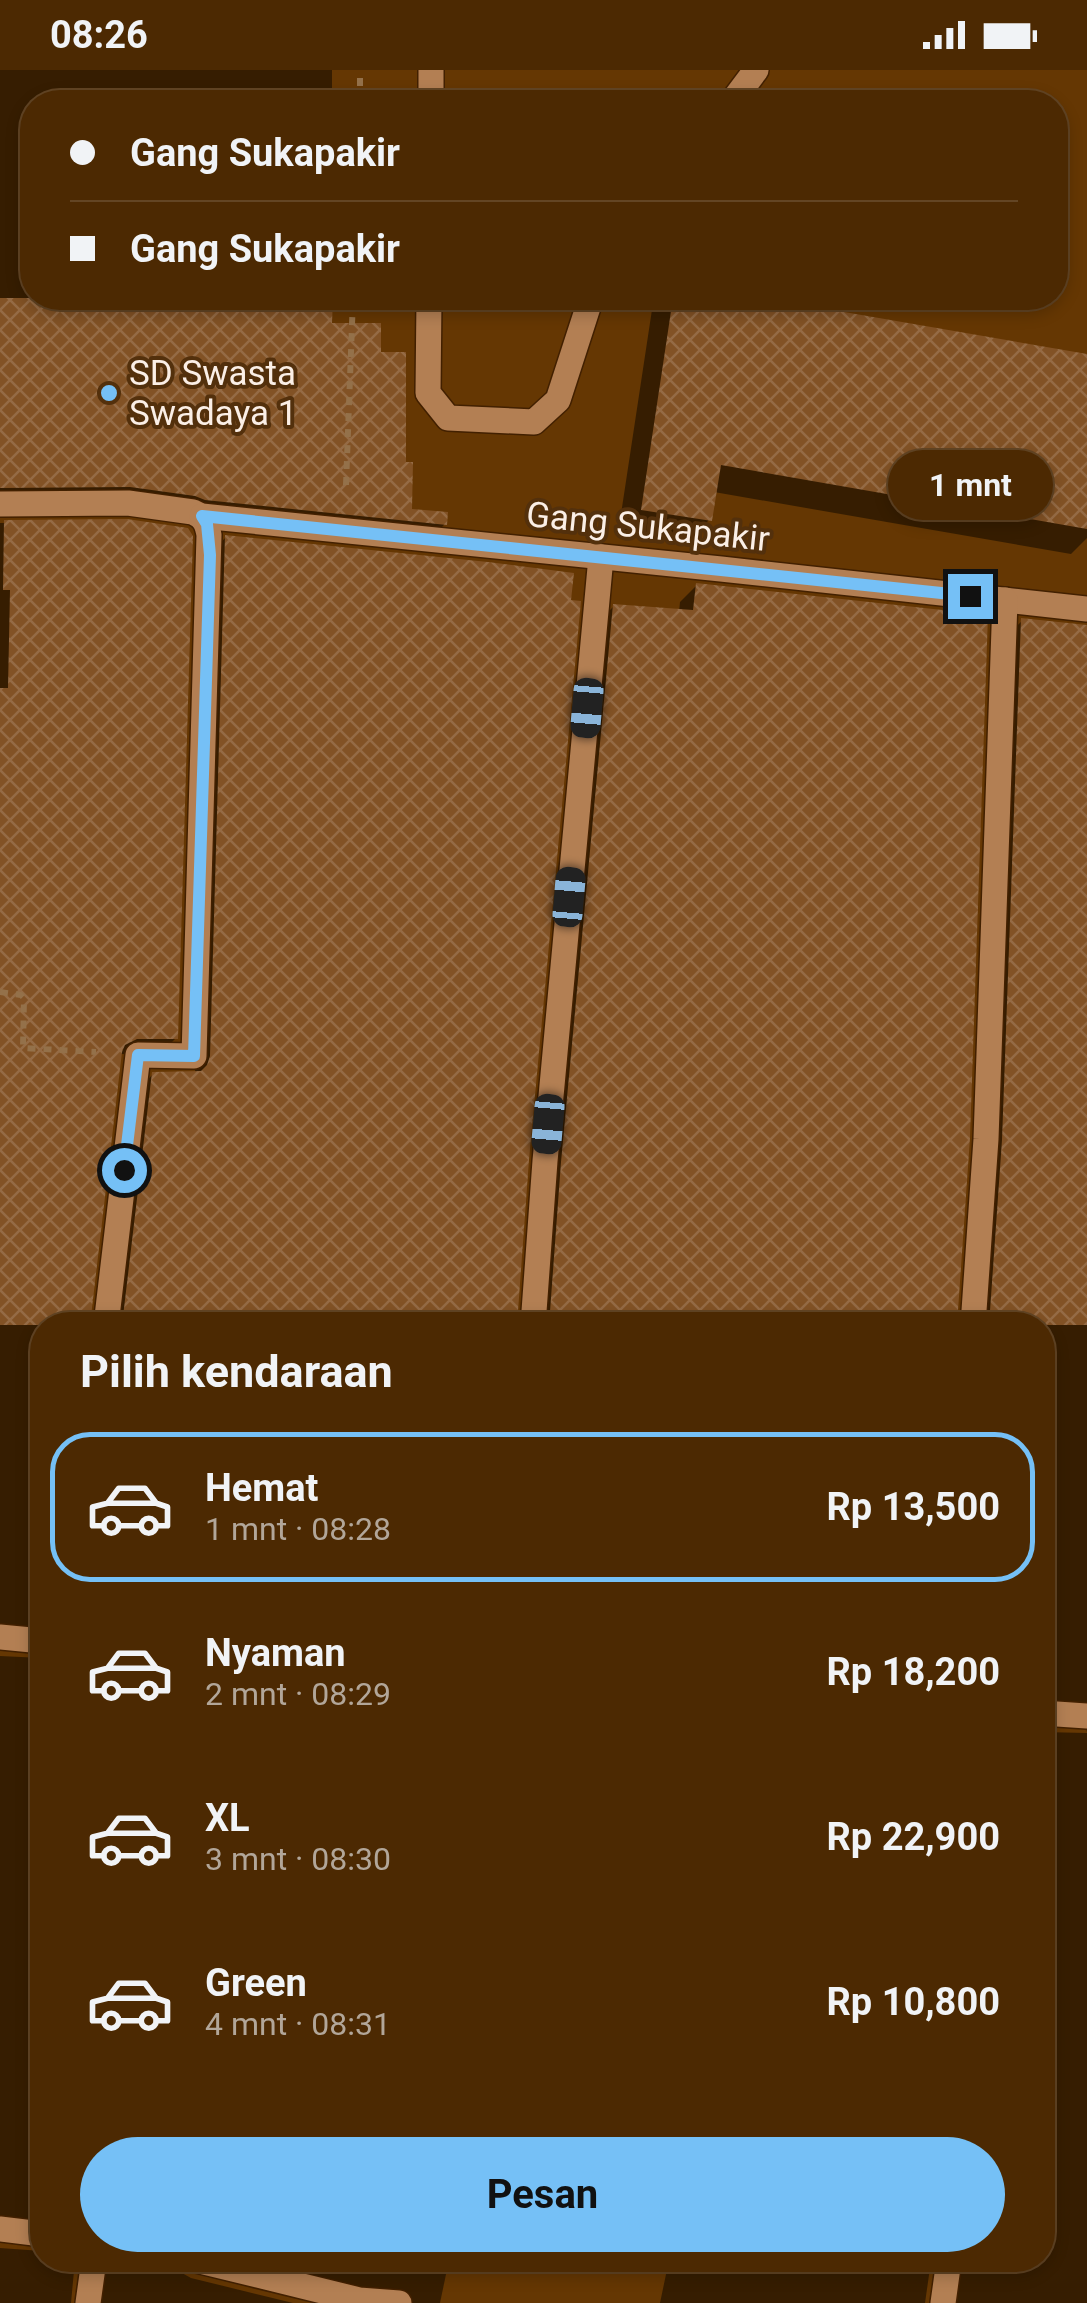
<!DOCTYPE html>
<html lang="id">
<meta charset="utf-8">
<style>
:root{--surface:#4c2902;--page:#563511;--text:#f1f3f6;--muted:#b2a699;--line:#634524;--accent:#75c0f6}
body{margin:0;font-family:Roboto,sans-serif;background:var(--page);color:var(--text);height:100vh;display:flex;flex-direction:column;font-size:38px;white-space:nowrap}
*{box-sizing:border-box;margin:0}
p{font-size:32px;color:var(--muted)}
.icon{flex:none;width:55px;height:55px;fill:none;stroke:currentColor;stroke-width:2;stroke-linecap:round;stroke-linejoin:round}
.map{position:relative;flex:1;overflow:hidden}
.panel{position:absolute;left:30px;top:1242px;width:1025px;height:960px;display:flex;flex-direction:column;background:var(--surface);border-radius:40px;box-shadow:0 5px 15px #0003,0 0 0 2px var(--line)}
.panel>*{flex:none}
.top-card{position:absolute;left:20px;top:20px;width:1048px;height:220px;border-radius:40px;box-shadow:0 5px 15px #0003,0 0 0 2px var(--line);display:grid;align-content:center;height:220px;padding:0 50px;background:var(--surface)}
.end{position:absolute;width:45px;height:45px;margin:-22px;border:12px solid #75c0f6;background:#111;box-shadow:0 0 0 5px #111}
.from{border-radius:50%}
.bubble{position:absolute;height:70px;border-radius:35px;background:var(--surface);box-shadow:0 5px 15px #0003,0 0 0 2px var(--line);font-size:32px;font-weight:700;line-height:70px;text-align:center}
.car{position:absolute;width:30px;height:60px;margin:-30px -15px;border-radius:12px;box-shadow:0 0 8px 2px #0007;background:linear-gradient(#222 24%,#8ab4d8 0 40%,#222 0 76%,#8ab4d8 0 86%,#222 0)}
.top-card b{display:flex;align-items:center;gap:35px;height:95px;font-size:38px}
.top-card b+b{border-top:2px solid var(--line)}
.top-card i{width:25px;height:25px;background:var(--text)}
ul{padding:0;list-style:none}
li{display:flex;align-items:center;gap:30px;height:150px;margin:0 20px 15px;padding:0 30px;border:5px solid transparent;border-radius:40px}
li div{flex:1}
li b{display:block;font-size:38px}
li em{font-style:normal;font-weight:700}
li.selected{border-color:var(--accent)}
li>.icon{width:90px;height:90px;stroke-width:1.5}
h2{padding:0 50px;font-size:45px;line-height:120px}
.button{display:flex;gap:20px;margin-top:auto;padding:20px 50px}
.button a{flex:1;height:115px;border-radius:60px;background:var(--accent);color:#111;font-size:40px;font-weight:700;line-height:115px;text-align:center}
.status{display:flex;justify-content:space-between;align-items:center;height:70px;padding:0 50px;background:var(--surface);direction:ltr}
.status svg{height:28px;fill:currentColor}
.map>svg:first-child{display:block}
.shadow{fill:#0007}
.building{fill:url(#building-cross-hatch)}
.lines{fill:none;stroke-linecap:round;stroke-linejoin:round}
.minor-casing{stroke:#422000;stroke-width:28}
.path{stroke:#94714a;stroke-width:6;stroke-dasharray:8 8;stroke-linecap:butt}
.minor{stroke:#b37f53;stroke-width:25}
.route{stroke:#75c0f6;stroke-width:12}
.poi-dot{fill:#75c0f6;stroke:#53300c;stroke-width:4}
.labels{text-anchor:middle;dominant-baseline:central;stroke-width:8;stroke-linejoin:round;paint-order:stroke}
.poi-label{font-size:35px;fill:#fbefe6;stroke:#53300c;text-anchor:start}
.street-label{font-size:35px;fill:#fbefe6;stroke:#53300c}
</style>
<div class="status"><b>08:26</b><svg viewBox="0 0 49 12"><path d="M0 12V9h3v3zM5 12V6h3v6zM10 12V3h3v9zM15 12V0h3v12zM26 1h20v11H26zM47 4h2v5h-2z"/></svg></div>
<div class="map">
<svg width="1087" height="2233" viewBox="0 0 1087 2233">
<defs>
<pattern id="building-cross-hatch" width="8" height="8" patternUnits="userSpaceOnUse" patternTransform="scale(2.5)"><rect width="8" height="8" fill="#825225"/><path d="M0 0l8 8M0 8l8-8" fill="none" stroke="#956b45"/></pattern>
</defs>
<rect width="100%" height="100%" fill="#653703"/>
<g class="shadow">
<polygon points="0,0 332,0 332,32 32,32 32,228 331,228 330,256 378,285 403,394 409,441 445,454 428,470 0,433"/>
<polygon points="658,228 748,228 1087,287 1087,468 1071,484 714,422 710,449 685,474 618,464 653,233"/>
<polygon points="127,452 176,968 159,985 119,984 88,1255 42,1255 42,2190 75,2190 71,2233 0,2233 0,2178 42,2181 41,2173 0,2161 0,1586 42,1588 36,1575 0,1569 0,453"/>
<polygon points="226,467 514,1255 109,1255 137,1021 153,1004 195,1005 210,484"/>
<polygon points="697,515 954,1255 535,1255 597,553 614,536 679,542 680,532"/>
<polygon points="1022,551 1087,557 1087,1662 1085,1655 1042,1645 1042,1255 975,1255 1005,567"/>
<polygon points="1042,1662 1087,1663 1087,2233 946,2233 941,2192 931,2191 925,2233 660,2233 669,2190 1042,2190"/>
<polygon points="79,2190 178,2190 182,2203 191,2208 293,2233 91,2233 88,2194"/>
<polygon points="183,2190 449,2190 440,2233 385,2233 344,2229"/>
</g>
<g class="building">
<polygon points="0,228 333,228 332,253 381,253 381,282 406,282 406,392 413,392 412,439 448,442 447,455 205,430 195,426 130,417 0,418"/>
<polygon points="673,228 763,228 1087,284 1087,459 721,395 712,451 641,440"/>
<polygon points="127,449 188,458 193,466 178,969 137,969 125,975 122,982 90,1255 0,1255 0,618 8,618 10,520 3,520 4,450"/>
<polygon points="225,465 488,492 574,503 571,530 581,531 529,1090 517,1255 122,1255 152,1002 201,1001 207,995 210,986"/>
<polygon points="696,513 988,545 970,1068 957,1255 549,1255 561,1092 613,534 693,540"/>
<polygon points="1021,548 1087,555 1087,1255 989,1255 1002,1070"/>
</g>
<g class="lines">
<defs>
<g id="minor">
<polyline points="431,32 431,0"/>
<polyline points="732,32 756,0"/>
<polyline points="429,228 428,323 448,348 534,352 558,330 591,228"/>
<path d="M0 434 128 433 193 442C204 447 207 453 209 465L194 986 138 985 106 1255"/>
<polyline points="202,446 721,499 1087,539"/>
<polyline points="533,1255 545,1091 601,487"/>
<polyline points="973,1255 986,1069 1005,530"/>
<polyline points="0,1567 42,1571"/>
<polyline points="1042,1643 1087,1646"/>
<polyline points="0,2159 42,2164"/>
<polyline points="196,2190 359,2230 399,2233"/>
<polyline points="88,2233 94,2190"/>
<polyline points="943,2233 949,2190"/>
</g>
</defs>
<use href="#minor" class="minor-casing"/>
<g class="path">
<polyline points="360,32 360,0"/>
<polyline points="346,415 353,228"/>
<polyline points="0,922 21,925 24,928 23,978 96,982"/>
</g>
<use href="#minor" class="minor"/>
</g>
<g class="lines">
<polyline class="route" points="124,1100 138,985 194,986 210,485 207,454 202,446 970,526"/>
</g>
<circle class="poi-dot" cx="109" cy="323" r="10"/>
<g class="labels">
<g class="poi-label">
<text x="129" y="303">SD Swasta<tspan x="129" dy="40">Swadaya 1</tspan></text>
</g>
<g class="street-label">
<text transform="translate(648 457) rotate(6)">Gang Sukapakir</text>
</g>
</g>
</svg>
<i class="end from" style="left:124px;top:1100px"></i>
<i class="end" style="left:970px;top:526px"></i>
<div class="bubble" style="left:888px;top:380px;width:165px">1 mnt</div>
<i class="car" style="left:587px;top:638px;rotate:185deg"></i>
<i class="car" style="left:569px;top:827px;rotate:5deg"></i>
<i class="car" style="left:548px;top:1054px;rotate:185deg"></i>
<div class="top-card">
<b><i class="from"></i>Gang Sukapakir</b>
<b><i></i>Gang Sukapakir</b>
</div>
<section class="panel">
<h2>Pilih kendaraan</h2>
<ul>
<li class="selected"><svg class="icon" aria-label="car" viewBox="0 0 24 24"><path d="M5 17H2v-5l4-1 3-4h7l3 4 3 1v5h-3M9 17h6M6 11h13"/><circle cx="7" cy="17" r="2"/><circle cx="17" cy="17" r="2"/></svg><div><b>Hemat</b><p>1 mnt · 08:28</p></div><em>Rp 13,500</em></li>
<li><svg class="icon" aria-label="car" viewBox="0 0 24 24"><path d="M5 17H2v-5l4-1 3-4h7l3 4 3 1v5h-3M9 17h6M6 11h13"/><circle cx="7" cy="17" r="2"/><circle cx="17" cy="17" r="2"/></svg><div><b>Nyaman</b><p>2 mnt · 08:29</p></div><em>Rp 18,200</em></li>
<li><svg class="icon" aria-label="car" viewBox="0 0 24 24"><path d="M5 17H2v-5l4-1 3-4h7l3 4 3 1v5h-3M9 17h6M6 11h13"/><circle cx="7" cy="17" r="2"/><circle cx="17" cy="17" r="2"/></svg><div><b>XL</b><p>3 mnt · 08:30</p></div><em>Rp 22,900</em></li>
<li><svg class="icon" aria-label="car" viewBox="0 0 24 24"><path d="M5 17H2v-5l4-1 3-4h7l3 4 3 1v5h-3M9 17h6M6 11h13"/><circle cx="7" cy="17" r="2"/><circle cx="17" cy="17" r="2"/></svg><div><b>Green</b><p>4 mnt · 08:31</p></div><em>Rp 10,800</em></li>
</ul>
<div class="button"><a>Pesan</a></div>
</section>
</div>
